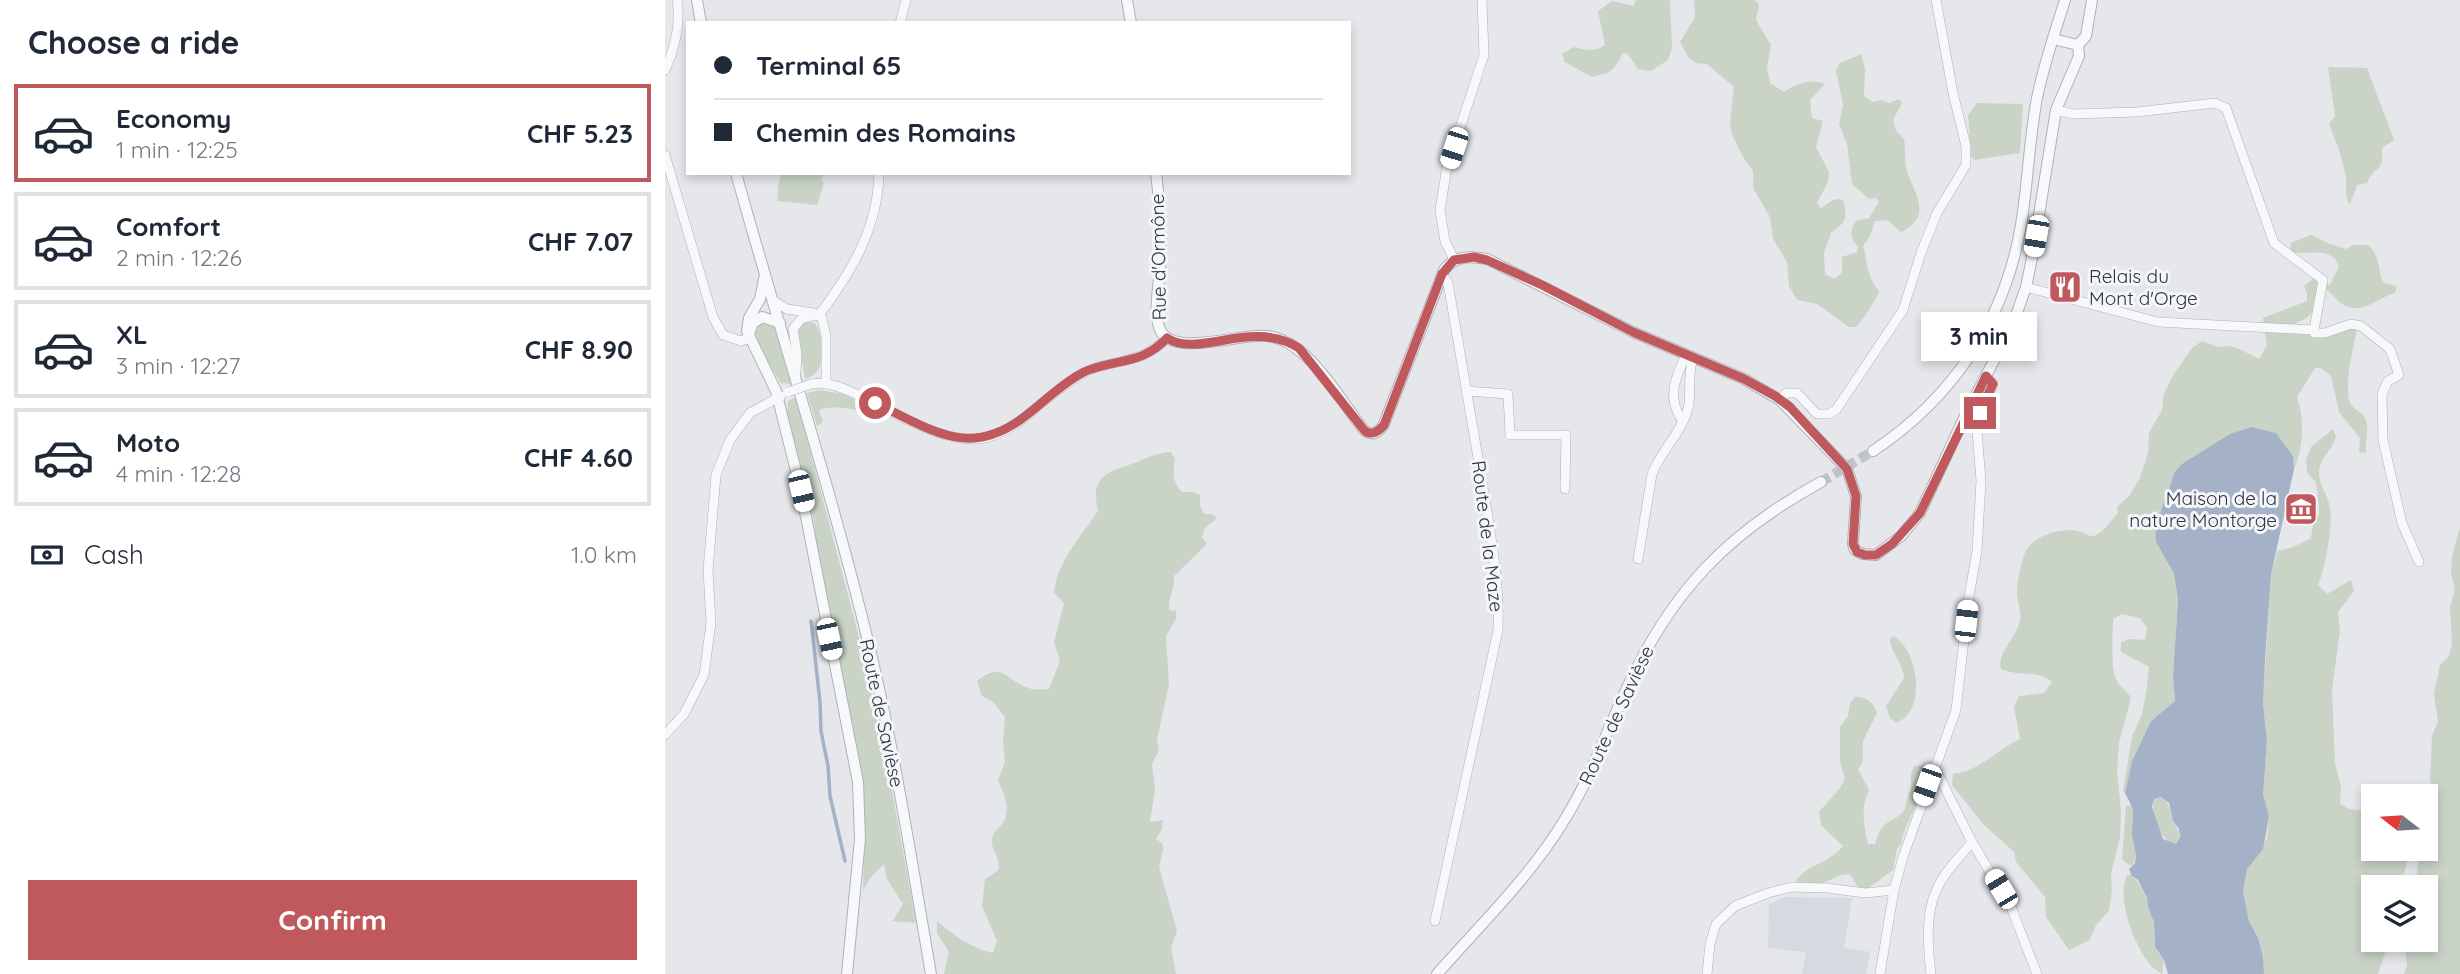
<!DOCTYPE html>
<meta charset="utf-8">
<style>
:root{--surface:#fff;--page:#f2f2f3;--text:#1f2937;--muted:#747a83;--line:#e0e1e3;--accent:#c0595d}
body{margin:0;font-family:Quicksand,sans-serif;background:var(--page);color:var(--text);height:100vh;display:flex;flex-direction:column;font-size:26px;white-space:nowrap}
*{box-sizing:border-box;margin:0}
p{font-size:23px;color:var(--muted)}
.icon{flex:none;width:38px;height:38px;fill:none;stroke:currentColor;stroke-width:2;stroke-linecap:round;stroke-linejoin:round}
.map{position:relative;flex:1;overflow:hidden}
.panel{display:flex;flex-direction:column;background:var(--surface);width:665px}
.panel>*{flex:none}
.banner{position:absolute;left:21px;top:21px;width:665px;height:154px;border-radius:0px;box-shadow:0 4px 10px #0003;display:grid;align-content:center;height:154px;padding:0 28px;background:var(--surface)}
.needle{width:46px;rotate:287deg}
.controls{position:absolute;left:1696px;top:784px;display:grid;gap:14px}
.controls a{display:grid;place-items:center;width:77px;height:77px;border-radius:0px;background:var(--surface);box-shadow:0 4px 10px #0003;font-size:35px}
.end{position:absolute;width:32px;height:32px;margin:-16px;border:9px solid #c0595d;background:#fff;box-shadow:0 0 0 4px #fff}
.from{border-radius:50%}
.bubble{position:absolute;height:49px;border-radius:0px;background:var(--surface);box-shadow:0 4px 10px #0003;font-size:23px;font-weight:700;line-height:49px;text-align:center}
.car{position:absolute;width:21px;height:42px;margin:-21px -10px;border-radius:9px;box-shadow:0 0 5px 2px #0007;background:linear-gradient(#fff 24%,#345 0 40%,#fff 0 76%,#345 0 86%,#fff 0)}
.banner b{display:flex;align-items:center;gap:24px;height:66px;font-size:26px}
.banner b+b{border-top:2px solid var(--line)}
.banner i{width:18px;height:18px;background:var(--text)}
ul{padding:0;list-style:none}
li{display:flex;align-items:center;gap:21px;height:98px;margin:0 14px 10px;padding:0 14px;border:4px solid var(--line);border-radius:0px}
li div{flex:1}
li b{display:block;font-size:26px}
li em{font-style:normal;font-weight:700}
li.selected{border-color:var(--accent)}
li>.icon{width:63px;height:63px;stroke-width:1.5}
h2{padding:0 28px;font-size:32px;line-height:84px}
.pay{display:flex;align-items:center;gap:18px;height:77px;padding:0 28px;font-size:26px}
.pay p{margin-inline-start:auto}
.action{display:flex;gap:14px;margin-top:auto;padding:14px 28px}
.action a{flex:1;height:80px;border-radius:0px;background:var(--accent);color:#fff;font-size:28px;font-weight:700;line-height:80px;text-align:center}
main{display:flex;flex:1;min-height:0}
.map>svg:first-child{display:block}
.built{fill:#d7d9e0}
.green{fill:#c9d4c7}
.water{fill:#a4b1c6;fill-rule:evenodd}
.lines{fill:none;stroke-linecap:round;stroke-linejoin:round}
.stream{stroke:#a4b1c6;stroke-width:3.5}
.tertiary-tunnel{stroke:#c0c3c9;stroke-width:10;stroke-dasharray:10 5;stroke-linecap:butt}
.minor-casing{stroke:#aeb1b8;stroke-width:10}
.tertiary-casing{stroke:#aeb1b8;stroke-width:12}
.minor{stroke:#f7f8fa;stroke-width:9}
.tertiary{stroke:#f7f8fa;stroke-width:10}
.minor-bridge-casing{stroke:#aeb1b8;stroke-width:10;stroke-linecap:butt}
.minor-bridge{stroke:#f7f8fa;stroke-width:9}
.route{stroke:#c0595d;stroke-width:9}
.labels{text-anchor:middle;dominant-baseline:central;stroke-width:6;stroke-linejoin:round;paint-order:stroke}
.street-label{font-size:19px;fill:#2e3342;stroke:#f4f6f8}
.poi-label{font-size:19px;fill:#2e3342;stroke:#f4f6f8;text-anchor:start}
</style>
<main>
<section class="panel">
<h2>Choose a ride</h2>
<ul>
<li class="selected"><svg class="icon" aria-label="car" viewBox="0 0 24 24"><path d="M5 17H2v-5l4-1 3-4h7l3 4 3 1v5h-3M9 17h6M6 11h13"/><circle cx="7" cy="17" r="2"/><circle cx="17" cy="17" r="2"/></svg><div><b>Economy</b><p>1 min · 12:25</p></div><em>CHF 5.23</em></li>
<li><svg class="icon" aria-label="car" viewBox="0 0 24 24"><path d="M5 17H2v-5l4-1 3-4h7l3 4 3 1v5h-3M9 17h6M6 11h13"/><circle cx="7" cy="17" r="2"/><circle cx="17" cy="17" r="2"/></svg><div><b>Comfort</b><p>2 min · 12:26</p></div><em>CHF 7.07</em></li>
<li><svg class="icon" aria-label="car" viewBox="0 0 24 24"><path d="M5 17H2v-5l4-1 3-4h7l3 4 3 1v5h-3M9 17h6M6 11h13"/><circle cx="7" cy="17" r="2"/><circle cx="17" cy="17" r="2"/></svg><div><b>XL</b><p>3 min · 12:27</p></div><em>CHF 8.90</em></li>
<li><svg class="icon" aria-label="car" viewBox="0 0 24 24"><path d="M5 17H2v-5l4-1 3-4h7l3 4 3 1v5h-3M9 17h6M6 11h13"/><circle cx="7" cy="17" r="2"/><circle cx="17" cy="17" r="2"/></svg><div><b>Moto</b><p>4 min · 12:28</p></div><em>CHF 4.60</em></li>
</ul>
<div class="pay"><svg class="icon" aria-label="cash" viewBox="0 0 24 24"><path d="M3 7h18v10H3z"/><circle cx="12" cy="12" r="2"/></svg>Cash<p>1.0 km</p></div>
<div class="action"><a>Confirm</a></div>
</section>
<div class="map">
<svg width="1795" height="974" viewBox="0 0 1795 974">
<rect width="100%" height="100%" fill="#e5e7eb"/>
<polygon class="built" points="1120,897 1187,898 1179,948 1205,952 1201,974 1137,974 1141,952 1103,948 1104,904"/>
<g class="green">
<path d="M971 0H1005L1007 48 1003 60 986 71 973 69 963 54 958 53C948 72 947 72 927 77L900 62 897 54 909 47C920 50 930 52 940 45L933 11 947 1 968 6Z"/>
<path d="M1029 0H1089L1094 4 1091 20 1106 45 1102 67 1105 83 1119 92C1133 83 1144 78 1160 84L1145 100 1147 118 1158 121 1151 147 1164 172 1163 182 1152 203 1156 208 1168 200 1175 199 1179 202C1182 222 1181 221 1166 233L1159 253 1160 274 1170 279 1177 272V257L1192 252 1193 247C1185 237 1184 232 1191 221L1204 218 1214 202 1211 198 1204 199 1187 184 1182 144 1174 124 1178 105 1171 71 1175 63 1196 54 1200 69 1199 96 1207 102 1217 100 1224 103 1234 99 1237 103 1228 120 1231 131 1239 139C1241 149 1239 159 1241 168 1248 193 1270 215 1236 232L1222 220 1210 221 1205 236 1198 246C1204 265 1200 273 1214 291 1213 298 1197 321 1191 327H1184L1152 304 1132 300 1124 286 1122 262 1108 239 1105 217 1088 188V171L1079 159 1067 135 1065 121 1069 87 1042 64 1031 63 1024 58 1015 42 1030 17Z"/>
<path d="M1663 67 1702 68 1729 140 1717 148C1719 175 1710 163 1702 183L1692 185 1685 205C1679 196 1682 189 1681 178 1678 159 1671 141 1664 124L1670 116Z"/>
<polygon points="1312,103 1358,104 1355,153 1309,160 1306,156 1303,115"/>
<polygon points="117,173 159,173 156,180 159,183 152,205 112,201 114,180"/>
<path d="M1646 235 1665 244 1681 249 1688 245H1703C1718 258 1712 279 1720 283 1724 285 1729 284 1732 287L1730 293C1713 297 1697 317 1677 304 1670 299 1668 293 1660 289 1652 302 1649 319 1632 322L1630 329 1633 334 1679 326 1692 328C1688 351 1680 377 1684 400 1686 410 1698 411 1701 420 1704 429 1700 443 1701 453L1694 452 1695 438 1674 412 1666 376 1656 368H1650L1632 397C1640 419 1638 448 1629 470L1628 456 1611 433 1587 427 1553 443 1517 464 1490 528 1491 542 1509 575 1513 600 1508 676 1510 701 1486 721 1467 761 1460 793 1458 791 1467 737 1477 714 1481 693 1484 667 1456 652V642L1465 639 1480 640 1482 628 1475 618 1457 614 1448 619C1448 633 1445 670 1452 681 1455 687 1462 691 1466 698L1454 743 1452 771 1456 812 1455 837 1446 874 1447 890 1444 911 1431 925 1425 940 1404 950 1381 917 1380 897 1351 862 1349 852 1318 824 1287 785 1288 774C1315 771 1331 750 1355 739L1349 707 1354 696 1379 693 1387 682C1372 669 1354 677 1336 669 1332 651 1351 639 1355 621 1357 611 1351 599 1352 589 1353 578 1356 563 1360 553 1367 535 1399 526 1416 532 1422 534 1424 538 1431 535 1439 532 1447 519 1453 513L1452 507 1464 496 1475 478 1483 453 1484 433 1497 410 1499 393 1509 374 1527 348 1537 341 1553 347 1565 346 1574 349 1594 359 1602 345 1598 318 1642 301V293L1639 286 1649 278 1665 285 1674 266C1665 245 1645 256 1625 252L1626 243Z"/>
<polygon points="97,322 104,322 110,328 127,384 116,383 92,344 90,327"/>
<path d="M141 322 150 323C160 340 163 374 140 379L132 332 135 325Z"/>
<path d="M154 390 178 394 231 418C206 417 177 401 154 410L158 422 152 426 142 393Z"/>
<polygon points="131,397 193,633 225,780 251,923 228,921 238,904 222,879 219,864 206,877 198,891 200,815 197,774 152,552 149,521 122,415 123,401"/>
<path d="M1668 429 1671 437C1667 450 1656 457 1654 471 1653 484 1663 495 1665 508 1668 525 1660 569 1653 585L1662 594 1686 580 1689 591 1673 612 1675 631 1667 690 1670 763 1676 787 1675 804 1684 809 1699 811 1697 840 1701 849 1711 853 1718 849H1743V851L1740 870 1733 887H1708V940H1724L1713 974H1599L1598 957 1593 938 1584 921 1578 891 1582 869 1602 839 1604 818 1598 794 1602 741 1598 703 1606 575 1613 550C1623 551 1636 543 1646 538L1648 524 1654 515V504L1651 483 1642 472 1641 460 1646 447Z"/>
<path d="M506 452 510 459C508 473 507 481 517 492H528L535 495V506L539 514H547L552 518 539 529 537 538 542 544 509 576C510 588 503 598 504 610L511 611V619L501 636 504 684 492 740 494 750 487 764 490 789 485 822 498 820 497 829 491 839 497 843 498 850 494 867 512 931 506 947 511 974H279L284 952 272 933V921C288 935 307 949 328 953L332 941 317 906 320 879 334 870C334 854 328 854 327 843 326 830 336 829 340 819 345 805 338 791 333 780L340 762 338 743 340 717 328 702 317 696 312 681C339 659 342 683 367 689 372 690 379 689 384 689L395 661 389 642 399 603 389 593C392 562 416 536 433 511 425 476 441 473 469 463 483 458 491 453 506 452Z"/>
<polygon points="1795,527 1795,974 1739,974 1742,965 1739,940 1760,940 1760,887 1750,886 1755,849 1760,849 1761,825 1768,798 1765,778 1767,736 1773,721 1769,694 1775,665 1783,657 1787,646 1785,607 1790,589 1786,573 1787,556"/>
<path d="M1229 636C1254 652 1262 712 1231 723L1225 718 1221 706 1239 678C1238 662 1225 653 1225 638Z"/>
<path d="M1190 697C1202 697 1208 702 1212 713L1198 741V762L1193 769 1204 790C1195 809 1199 825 1203 844H1210C1219 815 1223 828 1240 810 1240 800 1246 794 1246 785 1246 777 1245 774 1249 766L1261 765C1263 794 1241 817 1236 844L1232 849 1228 870 1202 889H1194L1185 874 1176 875 1145 889 1131 881C1139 866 1165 863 1178 846L1156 825 1154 812 1175 788 1180 778 1175 762V727L1183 716 1185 703Z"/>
<path d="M1496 797C1505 803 1504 808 1507 818 1510 829 1519 832 1511 844L1508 845C1495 838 1485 813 1489 799Z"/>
<polygon points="1461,806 1466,806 1468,809 1467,836 1471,855 1468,865 1464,865 1457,859"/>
<path d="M1462 875H1466C1477 882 1487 910 1489 924 1490 931 1488 939 1490 946 1491 951 1496 956 1499 960L1497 974C1492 970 1487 968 1484 963 1469 944 1451 899 1462 875Z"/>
</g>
<path class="water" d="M1587 427 1611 433 1628 456 1629 469 1606 575 1600 660 1598 704 1602 741 1598 794 1604 817 1598 849 1582 869 1578 891 1584 921 1593 938 1598 957 1599 974H1503L1499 960 1490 947 1489 922 1483 907 1482 898 1473 880 1466 875 1464 869 1470 863 1471 855 1467 836 1468 809 1460 793 1467 761 1486 721 1510 701 1508 677 1513 600 1509 574 1491 542 1490 528 1510 472 1517 464 1565 434ZM1496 797 1504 803 1508 821 1514 829 1515 837 1511 844 1498 839 1487 807 1489 799Z"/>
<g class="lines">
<polyline class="stream" points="146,621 155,702 156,731 163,766 165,796 180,861"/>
<polyline class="tertiary-tunnel" points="1156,482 1208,451"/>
<defs>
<g id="minor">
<polyline points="235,23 241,0"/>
<path d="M0 70C10 48 16 25 12 0"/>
<polyline points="0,155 48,317 58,335 76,341 84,338"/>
<polyline points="789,260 780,241 775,210 782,167 819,55 817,0"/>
<polyline points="1361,287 1493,322 1649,330 1658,280 1609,243 1561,108 1550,103 1472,112 1408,114 1391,110"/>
<polyline points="109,301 122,309 149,313 157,318 161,336 161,384"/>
<path d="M154 315C186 273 213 228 214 173"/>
<polyline points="1649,333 1660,333 1686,324 1696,326 1725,349 1734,375 1723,381 1717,394 1718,440 1737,523 1754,562"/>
<polyline points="131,372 132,354 128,329 136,319 148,316"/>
<path d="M146 384C164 381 181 389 197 397 233 414 287 450 327 436 361 424 384 392 415 375 445 357 475 367 502 338"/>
<polyline points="801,391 843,394 845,435 901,435 900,489"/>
<polyline points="1115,400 1121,393 1132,393 1152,414 1164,414 1171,410 1238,310 1256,253 1272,213 1301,165 1301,146 1288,93 1271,0"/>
<path d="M1018 422C1001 398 1010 379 1021 355"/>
<path d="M973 559 987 474C996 451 1016 433 1023 409 1027 393 1022 374 1028 358"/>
<polyline points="0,735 19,714 39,675 46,623 43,570 51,475 65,440 85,413 116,396"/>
<polyline points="1269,766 1307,842 1346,907 1372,974"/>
<path d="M770 921 833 630C835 578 824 527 816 475 805 411 794 347 783 283L777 274"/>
<polyline points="1042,974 1045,944 1051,924 1070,906 1103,893 1126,887 1162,888 1200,893 1229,890"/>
<polyline points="1215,974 1229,890 1238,857 1291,710 1304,596 1312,551 1316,481 1312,431 1316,413 1328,384 1321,376"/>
<path d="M1266 974C1263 949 1260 915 1271 891 1278 873 1295 857 1307 842"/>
</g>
<g id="tertiary">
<polyline points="32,0 36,23"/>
<polyline points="462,0 466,23"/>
<polyline points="1388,39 1413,45"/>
<polyline points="1413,45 1421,36 1427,0"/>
<path d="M71 173C116 336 169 497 208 662 232 765 248 870 266 974"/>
<path d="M491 173C495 203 496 233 495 263 495 284 488 307 494 327 504 360 577 332 603 336 645 342 674 399 699 430 707 437 714 432 719 424L779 270C790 255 806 256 822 259L968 332 1079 379 1115 400 1182 469 1191 496 1188 544 1190 550 1197 554 1211 555 1236 536 1255 513 1299 418 1348 324 1361 287 1367 258 1391 110 1414 56 1413 45"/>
<polyline points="99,279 95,299 84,318 82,331 111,391 136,491 193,782 195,839 182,974"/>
<polyline points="85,331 88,323 97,317 115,323"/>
<path d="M1208 451C1288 398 1340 320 1356 225 1363 183 1364 140 1372 98 1379 64 1390 32 1400 0"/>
<path d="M772 974C816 924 866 876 900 819 925 779 941 733 961 690 1006 592 1061 534 1156 482"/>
</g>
</defs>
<use href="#minor" class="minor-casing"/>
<use href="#tertiary" class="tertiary-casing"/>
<use href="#minor" class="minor"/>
<use href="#tertiary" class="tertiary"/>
<defs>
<polyline id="minor-bridge" points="123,392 146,384"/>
</defs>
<use href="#minor-bridge" class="minor-bridge-casing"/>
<use href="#minor-bridge" class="minor-bridge"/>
</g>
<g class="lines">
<path class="route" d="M210 403C268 430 305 461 363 414 381 400 399 382 419 372 450 358 476 366 502 338 534 359 586 318 634 348L699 430C706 437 714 431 719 425L777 274 789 260 809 257 822 260 877 285 968 332 1079 379 1110 396 1125 407 1182 469 1191 496 1188 544 1192 552 1200 555H1211L1227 544 1255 513 1321 376 1328 384 1315 413"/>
</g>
<defs>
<symbol id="restaurant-square" viewBox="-11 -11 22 22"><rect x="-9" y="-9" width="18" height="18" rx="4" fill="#c0595d" stroke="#f4f6f8"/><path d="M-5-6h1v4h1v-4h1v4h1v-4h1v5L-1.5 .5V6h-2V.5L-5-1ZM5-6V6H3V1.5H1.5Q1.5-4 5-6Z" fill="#fff"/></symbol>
<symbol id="museum-square" viewBox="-11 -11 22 22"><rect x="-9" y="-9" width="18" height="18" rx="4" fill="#c0595d" stroke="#f4f6f8"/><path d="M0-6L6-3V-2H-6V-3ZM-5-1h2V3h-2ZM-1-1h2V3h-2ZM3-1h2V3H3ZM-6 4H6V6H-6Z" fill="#fff"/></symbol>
</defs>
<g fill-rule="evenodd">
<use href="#restaurant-square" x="1381" y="268" width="38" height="38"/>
<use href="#museum-square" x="1617" y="490" width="38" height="38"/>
</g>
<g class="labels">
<g class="street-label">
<text transform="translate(493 257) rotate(-91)">Rue d'Ormône</text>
<text transform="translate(823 536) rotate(83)">Route de la Maze</text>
<text transform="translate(217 713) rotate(78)">Route de Savièse</text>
<text transform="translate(951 715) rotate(-65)">Route de Savièse</text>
</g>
<g class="poi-label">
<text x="1424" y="276">Relais du<tspan x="1424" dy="22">Mont d'Orge</tspan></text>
<text x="1612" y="498" text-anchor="end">Maison de la<tspan x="1612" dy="22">nature Montorge</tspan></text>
</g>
</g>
</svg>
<div class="controls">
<a><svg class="needle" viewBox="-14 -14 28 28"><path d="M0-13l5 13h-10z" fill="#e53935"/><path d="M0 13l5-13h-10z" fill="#747a83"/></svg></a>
<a><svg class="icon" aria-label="layers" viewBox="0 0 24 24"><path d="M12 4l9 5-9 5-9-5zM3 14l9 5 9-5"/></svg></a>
</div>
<i class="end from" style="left:210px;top:403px"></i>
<i class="end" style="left:1315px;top:413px"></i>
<div class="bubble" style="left:1256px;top:312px;width:116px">3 min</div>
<i class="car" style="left:789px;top:148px;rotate:198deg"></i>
<i class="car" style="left:1371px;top:236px;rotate:190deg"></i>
<i class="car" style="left:136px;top:491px;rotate:167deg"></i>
<i class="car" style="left:1301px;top:621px;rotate:6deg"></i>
<i class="car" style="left:164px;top:639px;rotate:168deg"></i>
<i class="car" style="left:1262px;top:785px;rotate:199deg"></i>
<i class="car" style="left:1336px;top:889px;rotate:329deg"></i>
<div class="banner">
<b><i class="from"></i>Terminal 65</b>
<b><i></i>Chemin des Romains</b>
</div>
</div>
</main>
